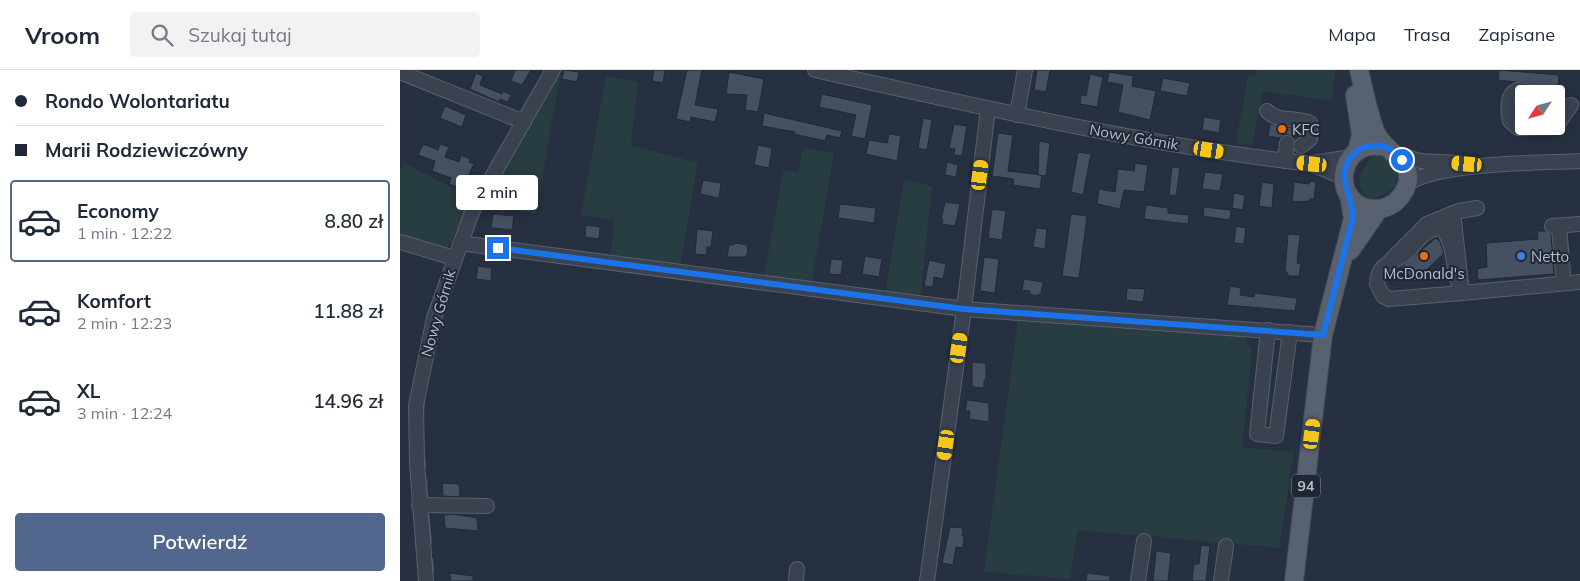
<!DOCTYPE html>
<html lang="pl">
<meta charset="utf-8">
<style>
:root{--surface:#fff;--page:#f2f2f3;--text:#1f2937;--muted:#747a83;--line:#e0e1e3;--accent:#52678d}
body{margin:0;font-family:Mulish,sans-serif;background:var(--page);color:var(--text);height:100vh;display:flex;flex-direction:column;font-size:19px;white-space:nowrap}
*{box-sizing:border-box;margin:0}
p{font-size:16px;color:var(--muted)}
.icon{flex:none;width:28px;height:28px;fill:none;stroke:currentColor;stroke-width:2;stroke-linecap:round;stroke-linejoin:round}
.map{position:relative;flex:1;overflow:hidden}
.sheet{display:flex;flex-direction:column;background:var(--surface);width:400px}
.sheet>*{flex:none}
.guide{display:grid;align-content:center;height:110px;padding:0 15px;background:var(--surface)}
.needle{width:32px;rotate:234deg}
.fabs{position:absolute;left:1115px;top:15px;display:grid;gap:10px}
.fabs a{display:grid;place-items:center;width:50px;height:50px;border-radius:5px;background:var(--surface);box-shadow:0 2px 12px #0003;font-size:25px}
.end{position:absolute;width:22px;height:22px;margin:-11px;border:6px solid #1a73e8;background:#fff;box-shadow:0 0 0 2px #fff}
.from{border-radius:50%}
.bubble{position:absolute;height:35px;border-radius:5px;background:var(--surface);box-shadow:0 2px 12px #0003;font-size:16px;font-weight:600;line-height:35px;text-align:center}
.car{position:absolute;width:15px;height:30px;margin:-15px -8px;border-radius:6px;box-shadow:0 0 4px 1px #0007;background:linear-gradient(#f5c518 24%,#345 0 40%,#f5c518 0 76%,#345 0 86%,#f5c518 0)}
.guide b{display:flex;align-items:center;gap:18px;height:48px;font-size:19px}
.guide b+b{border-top:1px solid var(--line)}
.guide i{width:12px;height:12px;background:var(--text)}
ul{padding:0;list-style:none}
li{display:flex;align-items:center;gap:15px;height:82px;margin:0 10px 8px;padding:0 5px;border:2px solid transparent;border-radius:5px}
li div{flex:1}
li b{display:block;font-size:19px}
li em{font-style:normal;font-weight:600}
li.current{border-color:var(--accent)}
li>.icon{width:45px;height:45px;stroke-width:1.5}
.primary-button{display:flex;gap:10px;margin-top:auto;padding:10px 15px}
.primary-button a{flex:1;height:58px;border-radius:5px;background:var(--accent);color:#fff;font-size:20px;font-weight:600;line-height:58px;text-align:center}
header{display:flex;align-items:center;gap:30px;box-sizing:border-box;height:70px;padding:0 25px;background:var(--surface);border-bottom:1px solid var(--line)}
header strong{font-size:24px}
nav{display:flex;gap:28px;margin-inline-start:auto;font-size:18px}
.search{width:350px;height:45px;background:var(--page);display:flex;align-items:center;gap:12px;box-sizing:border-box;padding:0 18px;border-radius:5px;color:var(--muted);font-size:19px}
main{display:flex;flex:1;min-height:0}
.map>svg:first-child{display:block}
.green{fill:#283d41}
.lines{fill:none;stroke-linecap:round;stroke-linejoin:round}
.stream{stroke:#3c4c68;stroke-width:2.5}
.building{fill:#455061;stroke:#212937}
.minor-casing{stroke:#58606d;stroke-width:16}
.major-casing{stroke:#444b59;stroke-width:20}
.minor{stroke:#3a4250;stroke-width:14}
.major{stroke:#58616f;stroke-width:18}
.route{stroke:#1a73e8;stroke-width:6}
.food-dot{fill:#e8710a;stroke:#1f2735;stroke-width:2}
.shop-dot{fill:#3f7fe0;stroke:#1f2735;stroke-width:2}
.labels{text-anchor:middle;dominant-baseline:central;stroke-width:4;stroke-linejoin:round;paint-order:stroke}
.shield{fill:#1f2735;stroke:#89909d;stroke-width:1}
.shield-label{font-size:14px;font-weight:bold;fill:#b7bdca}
.poi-label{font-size:15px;fill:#b7bdca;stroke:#1f2735;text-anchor:start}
.street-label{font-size:15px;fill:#b7bdca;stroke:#1f2735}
</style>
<header>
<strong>Vroom</strong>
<div class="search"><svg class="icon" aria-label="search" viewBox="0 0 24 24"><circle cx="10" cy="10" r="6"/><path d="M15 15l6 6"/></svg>Szukaj tutaj</div>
<nav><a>Mapa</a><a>Trasa</a><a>Zapisane</a></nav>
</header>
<main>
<section class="sheet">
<div class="guide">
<b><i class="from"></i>Rondo Wolontariatu</b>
<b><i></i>Marii Rodziewiczówny</b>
</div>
<ul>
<li class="current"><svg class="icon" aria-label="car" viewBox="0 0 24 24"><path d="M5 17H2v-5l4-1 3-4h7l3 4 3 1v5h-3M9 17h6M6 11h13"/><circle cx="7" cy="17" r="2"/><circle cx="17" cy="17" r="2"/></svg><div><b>Economy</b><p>1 min · 12:22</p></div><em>8.80 zł</em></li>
<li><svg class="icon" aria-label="car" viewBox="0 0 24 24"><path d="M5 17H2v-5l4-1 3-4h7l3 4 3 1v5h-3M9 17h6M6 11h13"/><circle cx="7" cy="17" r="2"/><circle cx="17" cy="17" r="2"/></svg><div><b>Komfort</b><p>2 min · 12:23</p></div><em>11.88 zł</em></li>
<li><svg class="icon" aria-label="car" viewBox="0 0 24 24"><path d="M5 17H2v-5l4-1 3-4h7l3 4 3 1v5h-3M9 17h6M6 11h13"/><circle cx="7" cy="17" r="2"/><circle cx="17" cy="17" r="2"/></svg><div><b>XL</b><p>3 min · 12:24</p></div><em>14.96 zł</em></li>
</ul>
<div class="primary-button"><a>Potwierdź</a></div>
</section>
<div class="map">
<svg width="1180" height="511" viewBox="0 0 1180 511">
<rect width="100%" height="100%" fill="#263040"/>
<g class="green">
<polygon points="159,0 161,0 136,143 81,136"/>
<polygon points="856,0 935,0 932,31 863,21 852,75 836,73 848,6 855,6"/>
<polygon points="206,6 238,12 231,75 298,93 280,197 211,185 214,150 181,145"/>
<polygon points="403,78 434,83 411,216 364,209 383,99 398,103"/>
<path d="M982 84 996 96C1001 117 989 125 970 129 950 110 962 104 972 85Z"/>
<polygon points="3,93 74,128 46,181 0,167 0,101"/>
<polygon points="504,110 532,116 520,229 485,225"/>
<polygon points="618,250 843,263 852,282 842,377 894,382 879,478 678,460 670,509 584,502"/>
</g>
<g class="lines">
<g class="stream">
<polyline points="23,343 24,330"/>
<polyline points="23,376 25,396"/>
<polyline points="26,410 27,427"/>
<polyline points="28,443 31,473"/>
<polyline points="32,489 33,501"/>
</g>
</g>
<g class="building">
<polygon points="115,0 131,0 122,15 111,11"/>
<polygon points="164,0 179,2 177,12 162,9"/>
<polygon points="254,0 265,0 263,13 252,11"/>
<polygon points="287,0 302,0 295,35 318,39 315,52 291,47 290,52 276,49"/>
<polygon points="637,0 650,0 646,22 634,20"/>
<polygon points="1099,0 1159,5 1158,17 1098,10"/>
<polygon points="329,2 364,9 358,42 345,40 347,25 326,24"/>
<polygon points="709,2 733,6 732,16 756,21 750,50 718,42 723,15 707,12"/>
<polygon points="76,3 83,6 80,15 102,24 103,21 111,25 108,32 100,29 99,32 70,19"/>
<polygon points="690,4 703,7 697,37 680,34 681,25 686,26"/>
<polygon points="763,8 790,13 787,26 760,21"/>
<polygon points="422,24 472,35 465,69 451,66 456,45 419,37"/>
<polygon points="45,36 66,45 62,57 40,48"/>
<polygon points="364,43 442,61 440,68 427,65 425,71 394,64 395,62 362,56"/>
<polygon points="804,47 821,50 819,63 802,60"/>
<polygon points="523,48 532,50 527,80 518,78"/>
<polygon points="554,54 567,56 562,86 554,85 555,79 549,78"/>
<polygon points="870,54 895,58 894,68 887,64 880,68 868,66"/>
<polygon points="598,63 613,65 608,101 642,105 640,119 613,115 614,109 592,106"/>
<polygon points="489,64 501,66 497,91 466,84 469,70 487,73"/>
<polygon points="639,71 650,73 646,106 638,105"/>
<polygon points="23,74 38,80 40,74 49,77 45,87 59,92 61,85 70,89 69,92 74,94 62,119 49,114 51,108 32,101 35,91 18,85"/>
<polygon points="358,75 372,78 369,98 354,95"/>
<polygon points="678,82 691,84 683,125 671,122"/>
<polygon points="547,92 558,95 556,107 545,105"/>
<polygon points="735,93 748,95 744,122 724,120 720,139 697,134 699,119 715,122 718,99 734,101"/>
<polygon points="772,97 780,98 776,126 769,125"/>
<polygon points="805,102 823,104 820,121 802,119"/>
<polygon points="303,110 321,113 319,128 300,124"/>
<polygon points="910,111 916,112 914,129 910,129 910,131 892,132 894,112 909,114"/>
<polygon points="862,112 874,114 872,138 859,136"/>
<polygon points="834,123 845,125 843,140 832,138"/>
<polygon points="545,132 560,134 555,156 542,154 543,149 541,149"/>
<polygon points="440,134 476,138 474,153 438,148"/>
<polygon points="746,135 768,138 768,143 789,145 788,154 744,149"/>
<polygon points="804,137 831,140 830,150 803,146"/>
<polygon points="592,139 606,141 602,170 588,168"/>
<polygon points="93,144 114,146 112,160 91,158"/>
<polygon points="671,144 687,146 679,208 662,206"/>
<polygon points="186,155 200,157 199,169 185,167"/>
<polygon points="836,156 846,158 844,174 834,173"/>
<polygon points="636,158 647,159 645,179 633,177"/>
<polygon points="297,159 313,161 311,177 307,177 306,185 295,184"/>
<polygon points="1137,161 1145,161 1151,164 1154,204 1078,210 1077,199 1087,197 1086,173 1138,169"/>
<polygon points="888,164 900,165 897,193 901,194 899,206 889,206 885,200"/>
<polygon points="1036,168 1040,172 1044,183 1015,211 1001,197"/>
<polygon points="335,173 347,175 348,181 346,187 327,187 329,175 334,175"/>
<polygon points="465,186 482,189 479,207 462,204"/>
<polygon points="584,187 599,189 595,223 580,221"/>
<polygon points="431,189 443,190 441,205 429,204"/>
<polygon points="529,190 546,194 543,209 534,207 533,217 524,216"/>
<polygon points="78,196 92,198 91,211 76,209"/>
<polygon points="624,209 643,212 641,224 635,226 630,224 630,221 622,220"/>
<polygon points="830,216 841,218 840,225 854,227 855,223 897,228 895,241 827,235"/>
<polygon points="727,218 745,219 743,232 726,230"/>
<polygon points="572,292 586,293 586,310 584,310 584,318 573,317 572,315"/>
<polygon points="567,330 589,333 589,352 569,349 570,341 565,341"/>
<polygon points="42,413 59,414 60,427 43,426"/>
<polygon points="53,444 77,448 78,461 45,458 44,445"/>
<polygon points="550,457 563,458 562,466 564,466 563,478 556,477 553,495 542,493"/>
<polygon points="801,475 810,476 806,511 792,511 794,494 799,494"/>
<polygon points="756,481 771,483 768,511 753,511"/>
<polygon points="49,503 73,506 73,511 51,511"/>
<polygon points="687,503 710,506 710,511 686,511"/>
</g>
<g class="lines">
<defs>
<g id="minor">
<path d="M415 0C580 37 744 75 912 94L943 107"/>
<polyline points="0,2 124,52"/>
<path d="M1153 24 1117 20C1106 25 1108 41 1110 51L1118 58 1156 57 1171 35"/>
<path d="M867 41C878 53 897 46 910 53V69L901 76"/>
<polyline points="617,45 625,0"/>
<polyline points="998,85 1021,91 1059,93"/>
<polyline points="885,91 887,73"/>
<polyline points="913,93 951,87"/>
<path d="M1006 116C1028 92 1145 93 1180 91"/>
<polyline points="1049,145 1059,141 1077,138"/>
<polyline points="1152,156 1180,154"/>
<polyline points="1159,156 1163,203"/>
<polyline points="0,172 54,188"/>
<polyline points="60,173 564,239 923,265"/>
<path d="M991 190 1027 154 1049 145 1054 151 1062 223 989 229 983 226 977 214C978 192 992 194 1005 184 1016 175 1025 155 1043 159 1057 179 1051 201 1062 223L1180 212"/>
<polyline points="868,260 857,364 876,366 890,262"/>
<polyline points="19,435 87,436"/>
<polyline points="26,511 17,393 16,335 34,248 72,142 153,0"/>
<polyline points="396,511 397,499"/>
<polyline points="527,511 564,239 588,39"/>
<polyline points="738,511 744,471"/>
<polyline points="821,511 826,476"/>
</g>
<g id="major">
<path d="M959 0C964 21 968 43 976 63 985 84 1024 94 1001 126 995 134 986 139 975 139 929 138 935 66 986 77"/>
<polyline points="955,25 961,65 957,81"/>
<polyline points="950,181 979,139"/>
<polyline points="894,511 923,265 953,148 949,125"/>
</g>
</defs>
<use href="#minor" class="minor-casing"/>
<use href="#major" class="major-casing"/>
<use href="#minor" class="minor"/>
<use href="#major" class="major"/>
</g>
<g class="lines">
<path class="route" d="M98 178 564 239 923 265 953 148C954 125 932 104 955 83 959 79 965 76 972 76 984 74 994 80 1002 90"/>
</g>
<g class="food-dot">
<circle cx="882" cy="59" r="5"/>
<circle cx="1024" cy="186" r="5"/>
</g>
<circle class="shop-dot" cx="1121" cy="186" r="5"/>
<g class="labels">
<rect class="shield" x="892" y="404.5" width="28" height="23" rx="4"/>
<g class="shield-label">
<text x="906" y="416">94</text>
</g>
<g class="poi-label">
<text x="892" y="59">KFC</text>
<text x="1131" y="186">Netto</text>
<text x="1024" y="203" text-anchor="middle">McDonald's</text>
</g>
<g class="street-label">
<text transform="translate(734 67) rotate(10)">Nowy Górnik</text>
<text transform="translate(38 243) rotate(-74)">Nowy Górnik</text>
</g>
</g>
</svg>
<div class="fabs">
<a><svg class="needle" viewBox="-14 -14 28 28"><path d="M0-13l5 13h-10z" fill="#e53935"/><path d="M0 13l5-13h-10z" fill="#747a83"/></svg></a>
</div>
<i class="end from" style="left:1002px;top:90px"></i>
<i class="end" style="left:98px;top:178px"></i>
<div class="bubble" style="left:56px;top:105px;width:82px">2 min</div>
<i class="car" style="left:809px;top:80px;rotate:99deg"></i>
<i class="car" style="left:912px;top:94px;rotate:276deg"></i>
<i class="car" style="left:1067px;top:94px;rotate:275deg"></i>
<i class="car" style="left:580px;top:105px;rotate:7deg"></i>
<i class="car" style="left:559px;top:278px;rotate:8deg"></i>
<i class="car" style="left:912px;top:364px;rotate:7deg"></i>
<i class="car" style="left:546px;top:375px;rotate:188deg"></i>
</div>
</main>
